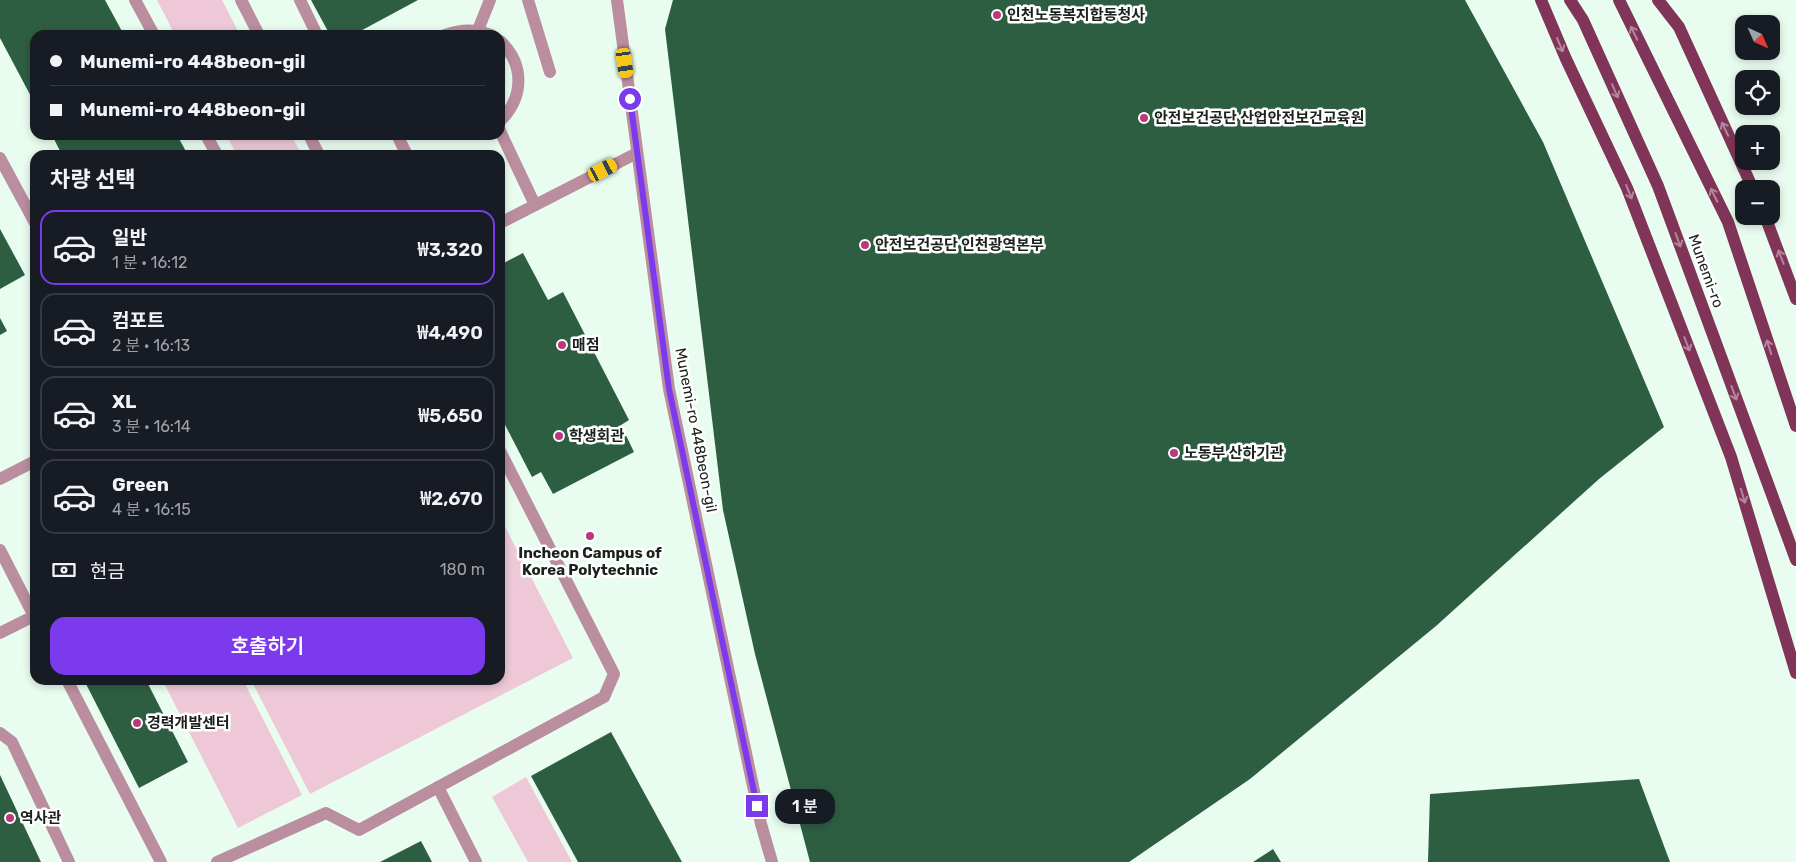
<!DOCTYPE html>
<html lang="ko">
<meta charset="utf-8">
<style>
:root{--surface:#171b24;--page:#20242c;--text:#f1f3f6;--muted:#9ea1a6;--line:#363941;--accent:#7c3aed}
body{margin:0;font-family:Rubik,"Noto Sans KR",sans-serif;background:var(--page);color:var(--text);height:100vh;display:flex;flex-direction:column;font-size:19px;white-space:nowrap}
*{box-sizing:border-box;margin:0}
p{font-size:16px;color:var(--muted)}
.icon{flex:none;width:28px;height:28px;fill:none;stroke:currentColor;stroke-width:2;stroke-linecap:round;stroke-linejoin:round}
.map{position:relative;flex:1;overflow:hidden}
.details{position:absolute;left:30px;top:150px;width:475px;height:535px;display:flex;flex-direction:column;background:var(--surface);border-radius:15px;box-shadow:0 2px 8px #0003}
.details>*{flex:none}
.top-card{position:absolute;left:30px;top:30px;width:475px;height:110px;border-radius:15px;box-shadow:0 2px 8px #0003;display:grid;align-content:center;height:110px;padding:0 20px;background:var(--surface)}
.needle{width:32px;rotate:135deg}
.buttons{position:absolute;left:1735px;top:15px;display:grid;gap:10px}
.buttons a{display:grid;place-items:center;width:45px;height:45px;border-radius:10px;background:var(--surface);box-shadow:0 2px 8px #0003;font-size:25px}
.end{position:absolute;width:22px;height:22px;margin:-11px;border:6px solid #7c3aed;background:#fff;box-shadow:0 0 0 2px #fff}
.from{border-radius:50%}
.bubble{position:absolute;height:35px;border-radius:15px;background:var(--surface);box-shadow:0 2px 8px #0003;font-size:16px;font-weight:600;line-height:35px;text-align:center}
.car{position:absolute;width:15px;height:30px;margin:-15px -8px;border-radius:6px;box-shadow:0 0 4px 1px #0007;background:linear-gradient(#f5c518 24%,#345 0 40%,#f5c518 0 76%,#345 0 86%,#f5c518 0)}
.top-card b{display:flex;align-items:center;gap:18px;height:48px;font-size:19px}
.top-card b+b{border-top:1px solid var(--line)}
.top-card i{width:12px;height:12px;background:var(--text)}
ul{padding:0;list-style:none}
li{display:flex;align-items:center;gap:15px;height:75px;margin:0 10px 8px;padding:0 10px;border:2px solid var(--line);border-radius:15px}
li div{flex:1}
li b{display:block;font-size:19px}
li em{font-style:normal;font-weight:600}
li.active{border-color:var(--accent)}
li>.icon{width:45px;height:45px;stroke-width:1.5}
h2{padding:0 20px;font-size:22px;line-height:60px}
.pay{display:flex;align-items:center;gap:12px;height:55px;padding:0 20px;font-size:19px}
.pay p{margin-inline-start:auto}
.button{display:flex;gap:10px;margin-top:auto;padding:10px 20px}
.button a{flex:1;height:58px;border-radius:15px;background:var(--accent);color:#fff;font-size:20px;font-weight:600;line-height:58px;text-align:center}
.map>svg:first-child{display:block}
.green{fill:#eec8d7}
.building{fill:#2d5e42}
.lines{fill:none;stroke-linecap:round;stroke-linejoin:round}
.minor{stroke:#ba8d9f;stroke-width:12}
.major{stroke:#803558;stroke-width:12}
.oneway{stroke:#b3869b}
.route{stroke:#7c3aed;stroke-width:6}
.poi-dot{fill:#bc377b;stroke:#fff;stroke-width:2}
.labels{text-anchor:middle;dominant-baseline:central;stroke-width:5;stroke-linejoin:round;paint-order:stroke}
.poi-label{font-size:15px;font-weight:bold;fill:#1b221d;stroke:#fff;text-anchor:start}
.street-label{font-size:15px;fill:#1b221d;stroke:#fff}
</style>
<div class="map">
<svg width="1796" height="862" viewBox="0 0 1796 862">
<rect width="100%" height="100%" fill="#e8fcef"/>
<g class="green">
<polygon points="157,0 222,0 240,35 175,35"/>
<polygon points="226,135 291,135 302,155 237,155"/>
<polygon points="500,517 573,658 310,794 251,680 500,680"/>
<polygon points="175,680 243,680 302,795 238,828 165,685"/>
<polygon points="526,777 572,862 528,862 492,797"/>
</g>
<g class="building">
<polygon points="0,0 105,0 124,35 35,35 35,104 0,38"/>
<polygon points="311,0 418,0 353,35 330,35"/>
<polygon points="673,0 1465,0 1543,142 1664,427 1599,479 1436,626 1250,779 1129,862 810,862 755,654 723,510 665,29"/>
<polygon points="52,135 177,135 188,155 62,155"/>
<polygon points="0,229 25,275 0,289"/>
<polygon points="523,253 548,300 563,292 629,420 621,425 634,452 553,494 541,472 532,477 500,415 500,265"/>
<polygon points="0,318 7,331 0,335"/>
<polygon points="94,680 146,680 188,762 139,788 86,684"/>
<polygon points="611,732 682,862 578,862 531,776"/>
<polygon points="0,775 41,862 0,862"/>
<polygon points="1639,779 1670,862 1428,862 1430,794"/>
<polygon points="421,841 432,862 380,862"/>
<polygon points="1273,849 1281,862 1253,862"/>
</g>
<g class="lines">
<g class="minor">
<polyline points="135,0 154,35"/>
<polyline points="241,0 259,35"/>
<polyline points="300,0 317,35"/>
<polyline points="528,0 550,72"/>
<polyline points="617,0 669,389 761,824 772,862"/>
<polyline points="478,30 490,0"/>
<path d="M445 35C462 29 474 29 491 35"/>
<path d="M500 41C525 64 524 98 500 121"/>
<polyline points="500,131 535,205"/>
<polyline points="206,135 217,155"/>
<polyline points="309,135 319,155"/>
<polyline points="397,135 407,155"/>
<polyline points="0,158 35,223"/>
<polyline points="500,223 637,153"/>
<polyline points="0,479 35,461"/>
<polyline points="0,550 35,618"/>
<polyline points="0,633 34,616"/>
<polyline points="67,680 161,862"/>
<polyline points="0,733 12,742 69,862"/>
<polyline points="438,787 476,862"/>
<polyline points="217,862 326,813 359,830 604,697 614,674 500,451"/>
</g>
<g class="major">
<polyline points="1541,0 1566,59 1627,188 1731,457 1796,673"/>
<polyline points="1570,0 1583,20 1658,186 1796,560"/>
<polyline points="1619,0 1728,222 1796,426"/>
<polyline points="1658,0 1679,27 1753,189"/>
<polyline points="1765,216 1796,299"/>
</g>
</g>
<defs><path id="oneway-shaft" d="M-6 0H5M1.5-3L5.5 0L1.5 3" fill="none" stroke-width="1.6" stroke-linecap="round" stroke-linejoin="round" transform="scale(1.25)"/></defs>
<g class="oneway">
<use href="#oneway-shaft" transform="translate(1634 33) rotate(-116)"/>
<use href="#oneway-shaft" transform="translate(1560 45) rotate(67)"/>
<use href="#oneway-shaft" transform="translate(1615 91) rotate(66)"/>
<use href="#oneway-shaft" transform="translate(1725 129) rotate(-115)"/>
<use href="#oneway-shaft" transform="translate(1629 192) rotate(68)"/>
<use href="#oneway-shaft" transform="translate(1714 195) rotate(-116)"/>
<use href="#oneway-shaft" transform="translate(1678 240) rotate(70)"/>
<use href="#oneway-shaft" transform="translate(1781 257) rotate(-111)"/>
<use href="#oneway-shaft" transform="translate(1687 344) rotate(69)"/>
<use href="#oneway-shaft" transform="translate(1769 347) rotate(-108)"/>
<use href="#oneway-shaft" transform="translate(1734 393) rotate(70)"/>
<use href="#oneway-shaft" transform="translate(1743 496) rotate(73)"/>
</g>
<g class="lines">
<polyline class="route" points="630,99 669,389 757,806"/>
</g>
<g class="poi-dot">
<circle cx="997" cy="15" r="5"/>
<circle cx="1144" cy="118" r="5"/>
<circle cx="865" cy="245" r="5"/>
<circle cx="562" cy="345" r="5"/>
<circle cx="559" cy="436" r="5"/>
<circle cx="1174" cy="453" r="5"/>
<circle cx="590" cy="536" r="5"/>
<circle cx="137" cy="723" r="5"/>
<circle cx="10" cy="818" r="5"/>
</g>
<g class="labels">
<g class="poi-label">
<text x="1007" y="15">인천노동복지합동청사</text>
<text x="1154" y="118">안전보건공단 산업안전보건교육원</text>
<text x="875" y="245">안전보건공단 인천광역본부</text>
<text x="572" y="345">매점</text>
<text x="569" y="436">학생회관</text>
<text x="1184" y="453">노동부 산하기관</text>
<text x="590" y="553" text-anchor="middle">Incheon Campus of<tspan x="590" dy="17">Korea Polytechnic</tspan></text>
<text x="147" y="723">경력개발센터</text>
<text x="20" y="818">역사관</text>
</g>
<g class="street-label">
<text transform="translate(1706 271) rotate(70)">Munemi-ro</text>
<text transform="translate(696 430) rotate(79)">Munemi-ro 448beon-gil</text>
</g>
</g>
</svg>
<div class="buttons">
<a><svg class="needle" viewBox="-14 -14 28 28"><path d="M0-13l5 13h-10z" fill="#e53935"/><path d="M0 13l5-13h-10z" fill="#9ea1a6"/></svg></a>
<a><svg class="icon" aria-label="locate" viewBox="0 0 24 24"><circle cx="12" cy="12" r="6"/><path d="M12 2v4M12 18v4M2 12h4M18 12h4"/></svg></a>
<a>+</a>
<a>−</a>
</div>
<i class="end from" style="left:630px;top:99px"></i>
<i class="end" style="left:757px;top:806px"></i>
<div class="bubble" style="left:775px;top:789px;width:60px">1 분</div>
<i class="car" style="left:625px;top:63px;rotate:172deg"></i>
<i class="car" style="left:603px;top:170px;rotate:63deg"></i>
<div class="top-card">
<b><i class="from"></i>Munemi-ro 448beon-gil</b>
<b><i></i>Munemi-ro 448beon-gil</b>
</div>
<section class="details">
<h2>차량 선택</h2>
<ul>
<li class="active"><svg class="icon" aria-label="car" viewBox="0 0 24 24"><path d="M5 17H2v-5l4-1 3-4h7l3 4 3 1v5h-3M9 17h6M6 11h13"/><circle cx="7" cy="17" r="2"/><circle cx="17" cy="17" r="2"/></svg><div><b>일반</b><p>1 분 · 16:12</p></div><em>₩3,320</em></li>
<li><svg class="icon" aria-label="car" viewBox="0 0 24 24"><path d="M5 17H2v-5l4-1 3-4h7l3 4 3 1v5h-3M9 17h6M6 11h13"/><circle cx="7" cy="17" r="2"/><circle cx="17" cy="17" r="2"/></svg><div><b>컴포트</b><p>2 분 · 16:13</p></div><em>₩4,490</em></li>
<li><svg class="icon" aria-label="car" viewBox="0 0 24 24"><path d="M5 17H2v-5l4-1 3-4h7l3 4 3 1v5h-3M9 17h6M6 11h13"/><circle cx="7" cy="17" r="2"/><circle cx="17" cy="17" r="2"/></svg><div><b>XL</b><p>3 분 · 16:14</p></div><em>₩5,650</em></li>
<li><svg class="icon" aria-label="car" viewBox="0 0 24 24"><path d="M5 17H2v-5l4-1 3-4h7l3 4 3 1v5h-3M9 17h6M6 11h13"/><circle cx="7" cy="17" r="2"/><circle cx="17" cy="17" r="2"/></svg><div><b>Green</b><p>4 분 · 16:15</p></div><em>₩2,670</em></li>
</ul>
<div class="pay"><svg class="icon" aria-label="cash" viewBox="0 0 24 24"><path d="M3 7h18v10H3z"/><circle cx="12" cy="12" r="2"/></svg>현금<p>180 m</p></div>
<div class="button"><a>호출하기</a></div>
</section>
</div>
